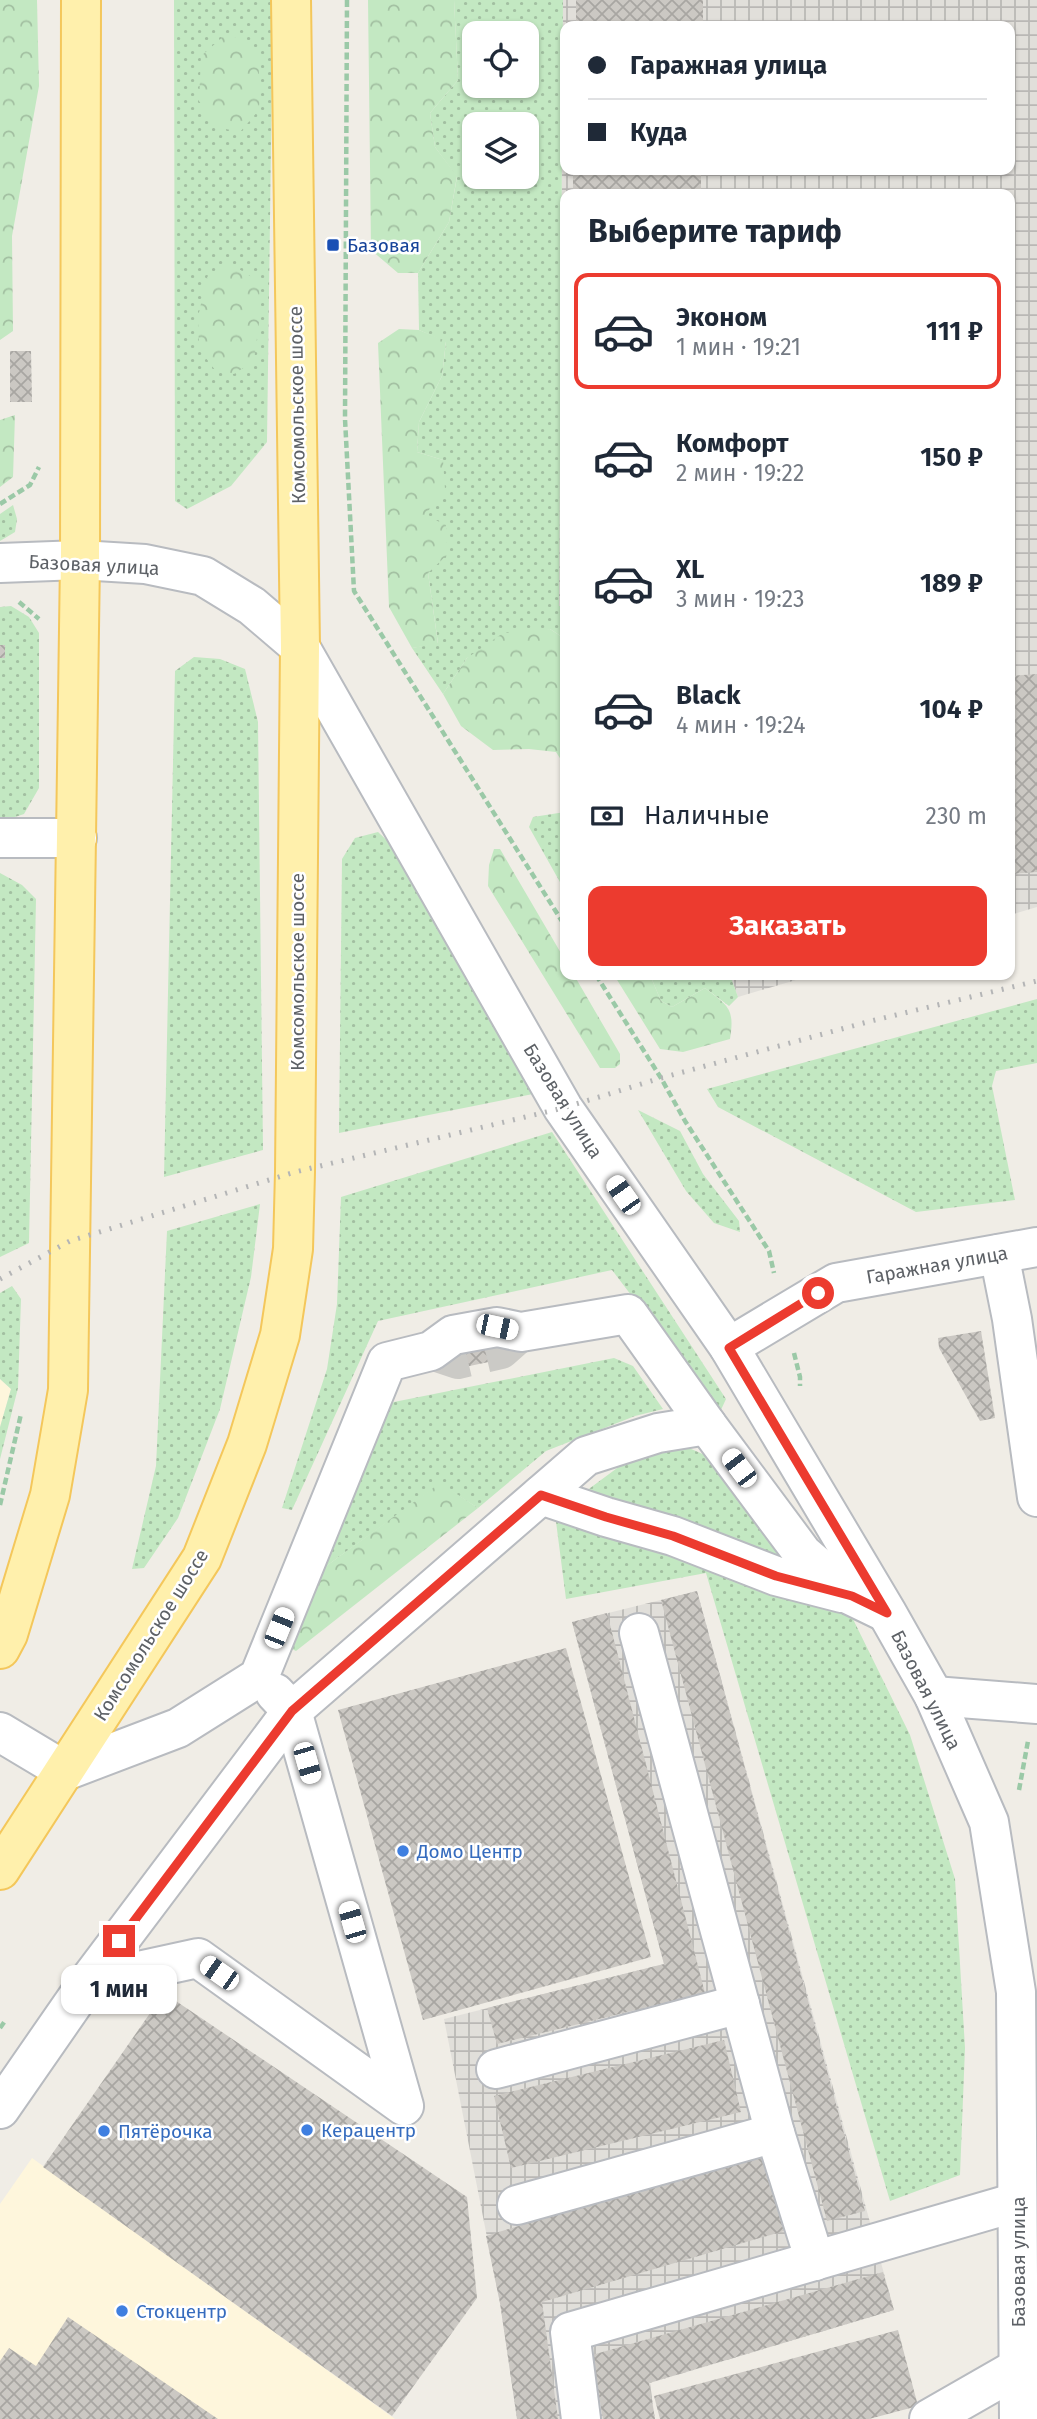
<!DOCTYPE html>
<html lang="ru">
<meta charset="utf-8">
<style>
:root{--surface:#fff;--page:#f2f2f3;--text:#1f2937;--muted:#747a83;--line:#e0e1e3;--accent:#ec3b2f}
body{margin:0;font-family:"Fira Sans",sans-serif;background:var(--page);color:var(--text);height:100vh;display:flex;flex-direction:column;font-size:26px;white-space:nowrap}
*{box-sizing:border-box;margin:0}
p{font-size:23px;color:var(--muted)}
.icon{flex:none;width:38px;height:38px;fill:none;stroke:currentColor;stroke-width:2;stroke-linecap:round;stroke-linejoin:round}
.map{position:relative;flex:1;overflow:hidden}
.side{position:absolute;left:560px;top:189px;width:455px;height:791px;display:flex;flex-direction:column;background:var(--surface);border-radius:14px;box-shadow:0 2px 5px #0004}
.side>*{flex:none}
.banner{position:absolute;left:560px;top:21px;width:455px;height:154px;border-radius:14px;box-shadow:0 2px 5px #0004;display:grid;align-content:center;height:154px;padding:0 28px;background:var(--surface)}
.fabs{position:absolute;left:462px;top:21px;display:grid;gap:14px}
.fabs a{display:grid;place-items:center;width:77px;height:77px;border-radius:14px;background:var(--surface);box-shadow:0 2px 5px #0004;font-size:35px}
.end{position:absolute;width:32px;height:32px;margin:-16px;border:9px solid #ec3b2f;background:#fff;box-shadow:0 0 0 4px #fff}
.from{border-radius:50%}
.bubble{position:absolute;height:49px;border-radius:14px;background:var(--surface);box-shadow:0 2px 5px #0004;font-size:23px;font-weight:700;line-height:49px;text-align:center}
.car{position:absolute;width:21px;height:42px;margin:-21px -10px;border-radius:9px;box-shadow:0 0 5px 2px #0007;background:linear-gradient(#fff 24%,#345 0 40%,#fff 0 76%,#345 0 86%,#fff 0)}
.banner b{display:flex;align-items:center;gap:24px;height:66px;font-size:26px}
.banner b+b{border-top:2px solid var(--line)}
.banner i{width:18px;height:18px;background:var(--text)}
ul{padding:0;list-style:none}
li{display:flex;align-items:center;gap:21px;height:116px;margin:0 14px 10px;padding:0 14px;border:4px solid transparent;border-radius:14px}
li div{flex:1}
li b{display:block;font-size:26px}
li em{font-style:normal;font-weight:700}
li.on{border-color:var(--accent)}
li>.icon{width:63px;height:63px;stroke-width:1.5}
h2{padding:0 28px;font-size:32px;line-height:84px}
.pay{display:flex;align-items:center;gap:18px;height:77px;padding:0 28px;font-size:26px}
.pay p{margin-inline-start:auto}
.button{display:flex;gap:14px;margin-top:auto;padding:14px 28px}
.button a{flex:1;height:80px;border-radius:14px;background:var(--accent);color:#fff;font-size:28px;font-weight:700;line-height:80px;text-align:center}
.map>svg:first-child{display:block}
.commercial{fill:#fef6dc}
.industrial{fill:url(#industrial-grid);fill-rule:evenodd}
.grass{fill:url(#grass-dots);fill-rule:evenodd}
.forest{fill:url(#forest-crowns)}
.building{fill:url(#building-cross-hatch)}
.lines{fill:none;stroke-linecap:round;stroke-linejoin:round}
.minor-tunnel{stroke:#cbcac6;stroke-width:38;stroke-dasharray:38 19;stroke-linecap:butt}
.minor-casing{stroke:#b8bbc0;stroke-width:42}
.major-casing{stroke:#f4c75b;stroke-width:42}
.path{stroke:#9bc9a7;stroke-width:4.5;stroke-dasharray:7 3.5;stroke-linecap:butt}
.minor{stroke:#fff;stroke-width:38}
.major{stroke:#fff0ac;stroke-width:38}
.rail{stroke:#b4b5b6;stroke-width:5;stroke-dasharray:2 9;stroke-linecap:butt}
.route{stroke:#ec3b2f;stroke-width:9}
.transit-dot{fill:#1a4fb4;stroke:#fff;stroke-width:2.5}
.shop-dot{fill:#3f7fe0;stroke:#fff;stroke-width:2.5}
.labels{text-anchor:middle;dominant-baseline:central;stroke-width:5;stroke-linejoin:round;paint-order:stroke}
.transit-label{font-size:19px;fill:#164399;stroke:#fff;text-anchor:start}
.street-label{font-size:19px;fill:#5d6166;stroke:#fff}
.shop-label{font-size:19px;fill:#366cbe;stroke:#fff;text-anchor:start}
</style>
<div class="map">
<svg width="1037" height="2419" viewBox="0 0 1037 2419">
<defs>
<pattern id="industrial-grid" width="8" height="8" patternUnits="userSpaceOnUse" patternTransform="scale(1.75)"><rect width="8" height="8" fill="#e1dfda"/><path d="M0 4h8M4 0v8" fill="none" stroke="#bab8b5"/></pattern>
<pattern id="grass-dots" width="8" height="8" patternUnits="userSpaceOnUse" patternTransform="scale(1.75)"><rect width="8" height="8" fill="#c3e8c2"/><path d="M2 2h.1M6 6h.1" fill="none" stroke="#a2bfa1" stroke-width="1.8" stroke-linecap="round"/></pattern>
<pattern id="forest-crowns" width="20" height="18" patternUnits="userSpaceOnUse" patternTransform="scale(1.75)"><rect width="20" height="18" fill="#c3e8c2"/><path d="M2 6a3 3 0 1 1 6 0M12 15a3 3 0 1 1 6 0" fill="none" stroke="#a2bfa1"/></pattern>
<pattern id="building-cross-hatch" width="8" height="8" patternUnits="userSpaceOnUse" patternTransform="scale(1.75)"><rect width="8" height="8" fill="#cbc8c3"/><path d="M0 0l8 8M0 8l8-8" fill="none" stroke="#a8a6a2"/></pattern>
</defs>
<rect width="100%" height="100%" fill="#f0ede6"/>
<g class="commercial">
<polygon points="0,1379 11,1389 0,1427"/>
<polygon points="32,2158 395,2419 0,2419 0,2204"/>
</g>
<g class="industrial">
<path d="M563 0H1037V907L1010 915V194H565V606H559ZM565 26H1010V170H565Z"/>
<polygon points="730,975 813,975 738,997"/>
<polygon points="697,1591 894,2310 650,2383 655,2419 517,2419 500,2303 444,2019 664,1964 572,1622"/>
</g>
<g class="grass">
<polygon points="174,0 273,0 267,442 231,486 187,509 175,501"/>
<path d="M454 0H563L559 606H565V639L550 629 467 658 443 694 412 648 438 643 428 573 425 515 443 460 417 452 419 422 442 376 446 342 419 330 418 273 449 222 457 177 435 147 430 113 458 80ZM474 33H527V86H474ZM474 124H527V177H474Z"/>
<polygon points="13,505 17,519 15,532 0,541 0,514"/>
<polygon points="11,606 29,617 39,633 39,788 24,814 0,822 0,607"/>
<polygon points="194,657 220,659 245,669 258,722 263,1150 164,1177 175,671"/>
<polygon points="565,812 565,891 529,827 533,817"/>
<polygon points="378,832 392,845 538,1093 339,1133 342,859 355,838"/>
<polygon points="0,873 22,885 36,899 29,1243 0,1257"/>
<polygon points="650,975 730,975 738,997 729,1006 705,988 672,1007 661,1001"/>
<polygon points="1037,999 1037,1063 996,1071 992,1086 1015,1200 916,1212 718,1107 707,1089"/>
<polygon points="638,1110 680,1131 703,1174 739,1221 740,1232 714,1223 686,1191"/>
<polygon points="552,1132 726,1399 720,1412 612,1270 378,1321 292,1510 282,1508 327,1369 337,1304 341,1197"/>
<polygon points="260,1204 251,1277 220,1409 178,1518 144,1568 132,1569 156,1466 167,1231"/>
<polygon points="12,1286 21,1299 18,1388 0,1459 0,1427 11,1389 0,1379 0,1293"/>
<polygon points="614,1358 633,1366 663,1409 635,1416 546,1451 478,1508 440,1484 318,1572 379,1416 394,1402"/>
<polygon points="680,1444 707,1456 785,1562 849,1611 910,1735 955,1879 965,2048 960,2175 890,2201 706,1573 566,1599 555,1514 628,1460"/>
</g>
<g class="forest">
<polygon points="0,0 37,0 39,86 12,236 13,331 0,340"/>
<polygon points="368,0 454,0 458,80 430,113 435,147 457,176 449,222 418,273 398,273 371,250"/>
<polygon points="224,36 244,38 258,58 260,89 259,110 240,132 216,127 199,101 201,56"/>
<polygon points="220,267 239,269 258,281 261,307 254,361 234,374 215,370 199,349 198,317 207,277"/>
<polygon points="399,329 419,330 446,341 442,376 419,422 417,452 443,460 445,489 425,515 446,525 447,555 428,573 438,644 412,648 389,607 378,343"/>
<polygon points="15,415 13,477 0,487 0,420"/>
<polygon points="550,629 565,639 565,766 556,752 529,749 493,750 461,726 443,694 467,658 503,633"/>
<polygon points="494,849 500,849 565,960 565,975 574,975 620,1054 620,1064 615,1068 600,1068 488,886 489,865"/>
<path d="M614 975H650L661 1001 672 1007 705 988C728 1006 735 1008 730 1039L683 1052 660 1049Z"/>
<polygon points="440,1483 478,1508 296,1651 288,1647 318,1572"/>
</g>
<g class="building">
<rect x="576" y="0" width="127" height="26"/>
<rect x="573" y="170" width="128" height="24"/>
<polygon points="10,351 31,351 32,402 10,402"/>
<rect x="0" y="645" width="5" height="13"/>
<polygon points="1037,674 1037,872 1010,874 1010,676"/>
<polygon points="497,1327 503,1359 460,1368 453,1335"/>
<polygon points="981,1331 995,1418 980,1421 939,1348 938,1338"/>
<polygon points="697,1591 865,2211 827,2221 661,1600"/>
<polygon points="607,1613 705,1993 497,2044 487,2008 664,1964 572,1622"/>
<polygon points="566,1648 651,1957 423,2020 338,1710"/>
<polygon points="164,1993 467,2197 477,2298 392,2416 43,2167"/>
<polygon points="724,2040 741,2112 511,2168 494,2096"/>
<polygon points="759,2151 784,2231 542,2302 558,2419 517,2419 500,2303 486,2236"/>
<polygon points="883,2272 894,2310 649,2383 655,2419 603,2419 592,2355"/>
<polygon points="68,2317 218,2419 0,2419 0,2361 9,2348 36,2366"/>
<polygon points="898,2330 918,2406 869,2419 660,2419 654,2396"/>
</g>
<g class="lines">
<polyline class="minor-tunnel" points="431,1351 458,1360 501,1350 521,1332"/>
<defs>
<g id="minor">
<polyline points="0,563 80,560 145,564 203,576 252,606 300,647 563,1108 729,1347 887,1613 934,1696 989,1822 1016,1992 1019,2419"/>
<polyline points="0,838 77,838"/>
<polyline points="999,1254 1012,1319 1037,1497"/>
<polyline points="729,1347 836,1283 1037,1247"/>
<polyline points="541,1495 606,1517 673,1536 776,1576 842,1593"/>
<polyline points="639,1633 775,2133 815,2261"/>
<polyline points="275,1693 292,1711 586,1456 658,1433 707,1425"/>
<polyline points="934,1696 1037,1704"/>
<polyline points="0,1732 65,1771 178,1728 259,1677 387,1362 431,1351 453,1335 497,1327 521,1332 628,1314 707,1425 803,1554 852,1596 883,1611"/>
<polyline points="88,1982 198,1958 404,2106 292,1711"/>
<polyline points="496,2069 740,2004"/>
<polyline points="0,2109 88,1982 292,1711"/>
<polyline points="517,2205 775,2133"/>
<polyline points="581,2419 570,2332 1017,2202"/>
<polyline points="929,2419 1018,2368 1037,2366"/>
</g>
<g id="major">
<polyline points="0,1649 8,1634 50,1495 68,1390 80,560 81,0"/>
<polyline points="0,1870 202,1558 247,1444 280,1335 293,1249 295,1172 300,647 291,0"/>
</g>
</defs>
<use href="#minor" class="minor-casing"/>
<use href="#major" class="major-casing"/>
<g class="path">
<polyline points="347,0 345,419 354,591 565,926"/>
<polyline points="0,504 30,485 39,467"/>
<polyline points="19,602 39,619"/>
<polyline points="596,975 661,1078 685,1121 769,1251 774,1273"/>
<polyline points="794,1353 800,1377 800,1386"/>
<polyline points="0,1505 21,1414"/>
<polyline points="1019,1790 1028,1741"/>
<polyline points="0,2028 5,2021"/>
</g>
<use href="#minor" class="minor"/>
<use href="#major" class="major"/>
<polyline class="rail" points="0,1279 70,1241 295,1172 563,1108 661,1078 871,1021 1037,981"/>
</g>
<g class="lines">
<polyline class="route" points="119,1941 292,1711 541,1495 606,1517 673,1536 776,1576 852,1596 887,1613 729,1348 818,1293"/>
</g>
<rect class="transit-dot" x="326" y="238" width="14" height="14" rx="3.5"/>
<g class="shop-dot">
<circle cx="403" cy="1851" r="7"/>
<circle cx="307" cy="2130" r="7"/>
<circle cx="104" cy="2131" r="7"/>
<circle cx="122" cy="2311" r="7"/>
</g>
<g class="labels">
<g class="transit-label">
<text x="347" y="245">Базовая</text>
</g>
<g class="street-label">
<text transform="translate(297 405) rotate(-91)">Комсомольское шоссе</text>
<text transform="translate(94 565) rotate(3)">Базовая улица</text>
<text transform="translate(297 972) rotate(-90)">Комсомольское шоссе</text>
<text transform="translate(563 1101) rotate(58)">Базовая улица</text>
<text transform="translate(937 1265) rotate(-10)">Гаражная улица</text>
<text transform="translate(151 1635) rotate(-58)">Комсомольское шоссе</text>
<text transform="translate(926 1690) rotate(63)">Базовая улица</text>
<text transform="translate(1018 2262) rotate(-90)">Базовая улица</text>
</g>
<g class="shop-label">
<text x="417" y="1851">Домо Центр</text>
<text x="321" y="2130">Керацентр</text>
<text x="118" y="2131">Пятёрочка</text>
<text x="136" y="2311">Стокцентр</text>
</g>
</g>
</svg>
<div class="fabs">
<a><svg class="icon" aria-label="locate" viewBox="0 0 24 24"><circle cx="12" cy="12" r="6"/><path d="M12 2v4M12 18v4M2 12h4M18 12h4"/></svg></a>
<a><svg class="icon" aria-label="layers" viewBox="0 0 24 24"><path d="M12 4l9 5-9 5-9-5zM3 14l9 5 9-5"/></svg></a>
</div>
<i class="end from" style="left:818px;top:1293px"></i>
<i class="end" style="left:119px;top:1941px"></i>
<div class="bubble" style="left:61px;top:1965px;width:116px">1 мин</div>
<i class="car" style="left:623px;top:1195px;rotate:325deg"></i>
<i class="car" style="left:497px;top:1327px;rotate:102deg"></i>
<i class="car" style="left:739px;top:1468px;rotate:323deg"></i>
<i class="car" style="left:279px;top:1628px;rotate:22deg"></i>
<i class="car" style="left:307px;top:1763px;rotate:164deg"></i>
<i class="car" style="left:352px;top:1922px;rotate:344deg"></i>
<i class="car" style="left:219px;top:1973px;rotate:305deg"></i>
<div class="banner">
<b><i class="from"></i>Гаражная улица</b>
<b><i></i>Куда</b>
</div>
<section class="side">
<h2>Выберите тариф</h2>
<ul>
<li class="on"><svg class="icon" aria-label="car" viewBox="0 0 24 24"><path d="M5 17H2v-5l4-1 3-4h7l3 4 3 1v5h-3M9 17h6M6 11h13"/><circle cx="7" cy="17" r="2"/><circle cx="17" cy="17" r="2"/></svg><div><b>Эконом</b><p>1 мин · 19:21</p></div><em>111 ₽</em></li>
<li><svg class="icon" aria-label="car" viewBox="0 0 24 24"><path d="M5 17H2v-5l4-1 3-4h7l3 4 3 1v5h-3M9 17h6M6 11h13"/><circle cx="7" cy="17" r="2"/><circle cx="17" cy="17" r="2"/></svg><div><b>Комфорт</b><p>2 мин · 19:22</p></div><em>150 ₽</em></li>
<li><svg class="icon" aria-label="car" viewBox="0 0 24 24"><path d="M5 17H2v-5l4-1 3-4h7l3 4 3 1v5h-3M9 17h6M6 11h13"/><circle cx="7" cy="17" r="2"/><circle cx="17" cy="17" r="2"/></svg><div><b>XL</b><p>3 мин · 19:23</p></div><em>189 ₽</em></li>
<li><svg class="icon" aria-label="car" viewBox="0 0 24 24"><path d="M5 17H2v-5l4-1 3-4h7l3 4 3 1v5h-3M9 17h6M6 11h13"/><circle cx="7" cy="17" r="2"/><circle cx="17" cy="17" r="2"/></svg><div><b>Black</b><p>4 мин · 19:24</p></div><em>104 ₽</em></li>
</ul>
<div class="pay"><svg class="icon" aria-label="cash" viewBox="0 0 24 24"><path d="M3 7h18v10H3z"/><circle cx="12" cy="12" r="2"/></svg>Наличные<p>230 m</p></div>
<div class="button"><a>Заказать</a></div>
</section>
</div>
